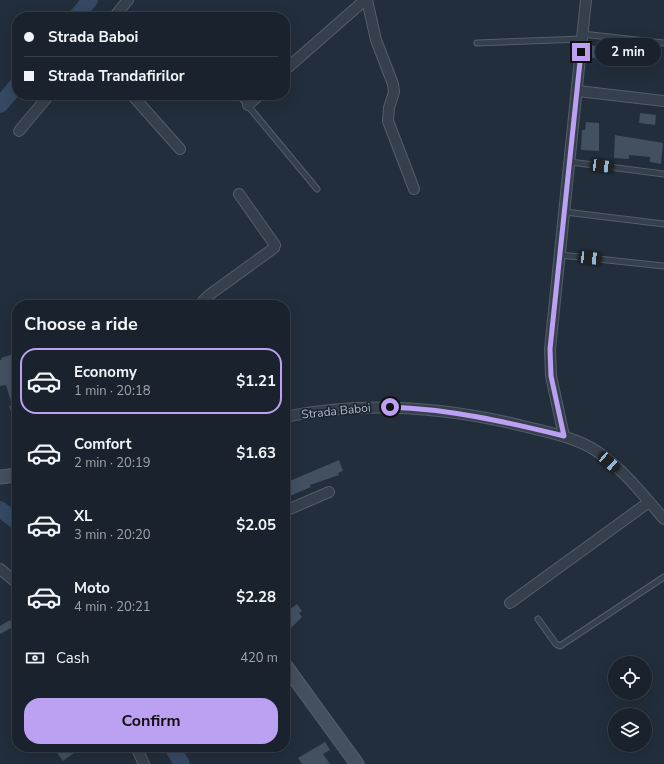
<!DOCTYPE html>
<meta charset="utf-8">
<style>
:root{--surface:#1a222d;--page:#232a35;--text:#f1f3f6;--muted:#9fa4aa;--line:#383f49;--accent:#bca0f2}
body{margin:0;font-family:"Nunito Sans",sans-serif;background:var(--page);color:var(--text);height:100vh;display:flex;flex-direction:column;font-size:15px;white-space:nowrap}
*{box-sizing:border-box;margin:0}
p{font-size:13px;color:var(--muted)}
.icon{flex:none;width:22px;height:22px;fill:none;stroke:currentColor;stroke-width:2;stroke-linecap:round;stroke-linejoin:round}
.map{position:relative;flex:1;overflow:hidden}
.side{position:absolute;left:12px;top:300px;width:278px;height:452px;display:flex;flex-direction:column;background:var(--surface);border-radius:16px;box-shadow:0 4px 16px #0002,0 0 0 1px var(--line)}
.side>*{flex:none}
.banner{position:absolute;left:12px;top:12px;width:278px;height:88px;border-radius:16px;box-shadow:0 4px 16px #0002,0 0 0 1px var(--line);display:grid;align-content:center;height:88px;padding:0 12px;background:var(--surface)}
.controls{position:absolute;left:608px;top:656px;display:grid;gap:8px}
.controls a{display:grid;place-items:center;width:44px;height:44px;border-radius:50%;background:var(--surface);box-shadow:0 4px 16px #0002,0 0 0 1px var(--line);font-size:20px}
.end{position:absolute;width:18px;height:18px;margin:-9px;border:5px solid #bca0f2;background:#111;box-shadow:0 0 0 2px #111}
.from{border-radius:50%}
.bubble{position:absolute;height:28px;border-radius:14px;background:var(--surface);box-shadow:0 4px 16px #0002,0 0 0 1px var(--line);font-size:13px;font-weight:700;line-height:28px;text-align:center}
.car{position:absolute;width:12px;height:24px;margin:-12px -6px;border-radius:5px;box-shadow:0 0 3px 1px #0007;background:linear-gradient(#222 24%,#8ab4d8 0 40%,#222 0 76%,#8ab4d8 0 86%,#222 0)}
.banner b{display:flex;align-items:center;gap:14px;height:38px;font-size:15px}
.banner b+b{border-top:1px solid var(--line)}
.banner i{width:10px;height:10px;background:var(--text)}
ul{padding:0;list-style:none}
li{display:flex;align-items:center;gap:12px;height:66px;margin:0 8px 6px;padding:0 4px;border:2px solid transparent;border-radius:16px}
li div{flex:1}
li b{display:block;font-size:15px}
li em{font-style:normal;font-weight:700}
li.selected{border-color:var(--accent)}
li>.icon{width:36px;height:36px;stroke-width:1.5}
h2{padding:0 12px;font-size:18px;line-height:48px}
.pay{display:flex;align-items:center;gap:10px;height:44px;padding:0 12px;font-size:15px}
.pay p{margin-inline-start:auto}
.button{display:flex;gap:8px;margin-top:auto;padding:8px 12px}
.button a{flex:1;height:46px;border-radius:16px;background:var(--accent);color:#111;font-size:16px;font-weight:700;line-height:46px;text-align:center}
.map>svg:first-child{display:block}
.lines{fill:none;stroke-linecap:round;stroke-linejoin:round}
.river{stroke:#354964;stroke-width:16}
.building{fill:#435060}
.service-casing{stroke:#545d6a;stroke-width:7}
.minor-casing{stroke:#545d6a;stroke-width:12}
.secondary-casing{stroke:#545d6a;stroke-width:15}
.service{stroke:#36404c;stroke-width:5}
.minor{stroke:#36404c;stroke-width:10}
.secondary{stroke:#444f5f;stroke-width:13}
.route{stroke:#bca0f2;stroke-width:5}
.labels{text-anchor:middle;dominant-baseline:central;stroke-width:3.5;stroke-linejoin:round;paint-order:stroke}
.street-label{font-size:12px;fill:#b1bac8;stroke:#1b2531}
</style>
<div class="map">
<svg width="664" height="764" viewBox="0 0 664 764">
<rect width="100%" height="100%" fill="#222e3c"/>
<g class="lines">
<g class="river">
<polyline points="76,17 90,0"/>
<polyline points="0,105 17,85"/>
<polyline points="0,509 17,522"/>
<polyline points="172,747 182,764"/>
</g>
</g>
<g class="building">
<polygon points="589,45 610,48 608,60 587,57"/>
<polygon points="640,113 656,115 655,125 639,123"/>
<polygon points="586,122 599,123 599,151 581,150 582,130 585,130"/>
<polygon points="615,135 663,143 661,164 650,162 650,157 629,155 629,159 614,158"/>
<polygon points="17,353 17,427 16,427 9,406 12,405 6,385 0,386 0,360 2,360 1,358"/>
<polygon points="339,460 343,471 338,473 339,475 310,485 311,487 285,498 285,483"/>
<polygon points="297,604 302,611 299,613 302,617 285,634 285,613"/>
<polygon points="10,620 13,627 0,634 0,626"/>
<polygon points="325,742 330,750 323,754 330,764 302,764 298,758"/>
<polygon points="53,747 82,747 63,761"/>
</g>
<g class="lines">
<defs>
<g id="service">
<polyline points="582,34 664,43"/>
<polyline points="477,43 582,39"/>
<polyline points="239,95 317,189"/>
<polyline points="570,162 664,174"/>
<polyline points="565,212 664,224"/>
<polyline points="560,255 664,266"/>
<polyline points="538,619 556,644 560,646 664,577"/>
</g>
<g id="minor">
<polyline points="367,0 376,40 393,84 394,92 389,108 388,121 414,189"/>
<polyline points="114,17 128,0"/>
<polyline points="285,70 365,0"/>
<polyline points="578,91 664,101"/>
<polyline points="132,95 180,149"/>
<polyline points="248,105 259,95"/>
<polyline points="19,131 49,95"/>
<polyline points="202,305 203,301 209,295 274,248 275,245 239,194"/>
<path d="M285 417C366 400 447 407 527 427 552 433 577 438 598 452 623 469 644 496 664 519"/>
<polyline points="564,436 551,376 550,349 586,0"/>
<polyline points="285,511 329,492"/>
<polyline points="0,569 17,583"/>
<polyline points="510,603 649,502"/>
<polyline points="136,747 144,764"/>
</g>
<g id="secondary">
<polyline points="0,477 17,475"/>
<polyline points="285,665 357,764"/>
</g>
</defs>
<use href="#service" class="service-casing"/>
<use href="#minor" class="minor-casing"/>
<use href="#secondary" class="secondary-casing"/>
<use href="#service" class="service"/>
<use href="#minor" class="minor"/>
<use href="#secondary" class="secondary"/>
</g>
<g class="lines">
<path class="route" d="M390 407C449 409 507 422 564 436L551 376 550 349 581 52"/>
</g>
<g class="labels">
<g class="street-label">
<text transform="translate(336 411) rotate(-6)">Strada Baboi</text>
</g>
</g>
</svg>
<div class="controls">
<a><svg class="icon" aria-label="locate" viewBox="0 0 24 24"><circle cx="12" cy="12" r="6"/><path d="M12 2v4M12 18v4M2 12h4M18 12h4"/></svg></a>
<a><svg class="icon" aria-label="layers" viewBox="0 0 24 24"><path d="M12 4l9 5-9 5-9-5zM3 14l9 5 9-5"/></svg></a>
</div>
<i class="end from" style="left:390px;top:407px"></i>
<i class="end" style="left:581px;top:52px"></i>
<div class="bubble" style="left:595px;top:38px;width:66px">2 min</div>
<i class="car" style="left:602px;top:166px;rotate:97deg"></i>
<i class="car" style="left:590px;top:258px;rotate:96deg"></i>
<i class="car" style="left:609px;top:462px;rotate:132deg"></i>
<div class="banner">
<b><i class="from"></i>Strada Baboi</b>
<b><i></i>Strada Trandafirilor</b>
</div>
<section class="side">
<h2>Choose a ride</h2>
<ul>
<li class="selected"><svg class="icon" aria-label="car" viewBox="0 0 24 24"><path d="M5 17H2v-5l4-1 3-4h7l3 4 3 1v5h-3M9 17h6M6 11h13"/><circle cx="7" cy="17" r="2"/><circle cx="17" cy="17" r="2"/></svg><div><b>Economy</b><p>1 min · 20:18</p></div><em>$1.21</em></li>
<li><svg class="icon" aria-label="car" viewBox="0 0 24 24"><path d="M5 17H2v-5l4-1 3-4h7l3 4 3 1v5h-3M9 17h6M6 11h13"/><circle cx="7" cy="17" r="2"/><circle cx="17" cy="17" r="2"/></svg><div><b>Comfort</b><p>2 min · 20:19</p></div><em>$1.63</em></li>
<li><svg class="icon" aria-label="car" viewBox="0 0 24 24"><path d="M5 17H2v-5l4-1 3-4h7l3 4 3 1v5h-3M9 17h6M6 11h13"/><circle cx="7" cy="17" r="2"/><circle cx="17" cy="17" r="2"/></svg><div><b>XL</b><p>3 min · 20:20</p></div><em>$2.05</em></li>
<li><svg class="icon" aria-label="car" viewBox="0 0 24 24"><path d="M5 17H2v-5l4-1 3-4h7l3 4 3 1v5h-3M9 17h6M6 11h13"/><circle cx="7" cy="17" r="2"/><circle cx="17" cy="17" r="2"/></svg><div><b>Moto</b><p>4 min · 20:21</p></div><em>$2.28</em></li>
</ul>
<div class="pay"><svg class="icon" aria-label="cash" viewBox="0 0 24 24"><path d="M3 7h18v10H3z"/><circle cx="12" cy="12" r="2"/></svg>Cash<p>420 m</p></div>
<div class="button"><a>Confirm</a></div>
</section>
</div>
